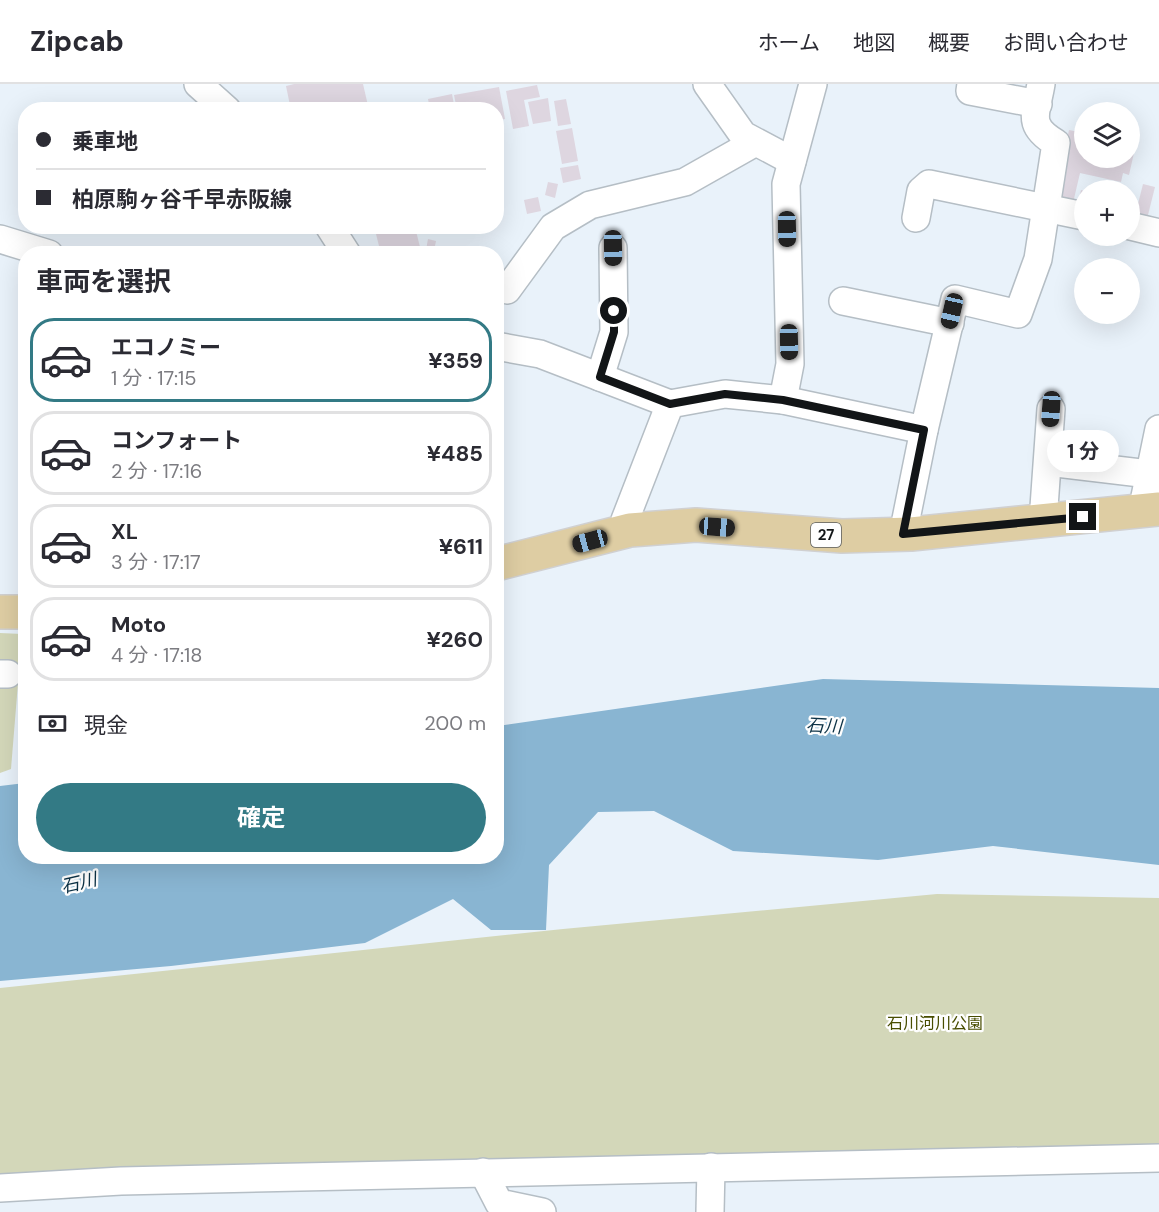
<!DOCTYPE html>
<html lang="ja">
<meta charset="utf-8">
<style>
:root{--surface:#fff;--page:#f2f2f3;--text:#2b2b33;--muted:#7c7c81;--line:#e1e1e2;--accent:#337a85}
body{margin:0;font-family:"DM Sans","Noto Sans JP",sans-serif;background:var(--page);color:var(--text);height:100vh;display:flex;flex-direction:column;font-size:22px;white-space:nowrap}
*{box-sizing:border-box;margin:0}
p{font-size:20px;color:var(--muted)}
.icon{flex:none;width:33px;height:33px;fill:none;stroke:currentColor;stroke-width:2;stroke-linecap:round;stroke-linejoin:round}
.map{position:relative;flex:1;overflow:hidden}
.drawer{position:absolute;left:18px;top:162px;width:486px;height:618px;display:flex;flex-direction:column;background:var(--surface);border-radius:24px;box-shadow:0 6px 24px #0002}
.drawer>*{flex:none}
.top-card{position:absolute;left:18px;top:18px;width:486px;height:132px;border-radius:24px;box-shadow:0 6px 24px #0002;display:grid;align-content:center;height:132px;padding:0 18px;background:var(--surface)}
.tools{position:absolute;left:1074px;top:18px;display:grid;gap:12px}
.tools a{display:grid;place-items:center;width:66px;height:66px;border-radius:50%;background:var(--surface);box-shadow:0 6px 24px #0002;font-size:30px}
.end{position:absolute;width:27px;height:27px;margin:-14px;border:8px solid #121517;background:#fff;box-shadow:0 0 0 3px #fff}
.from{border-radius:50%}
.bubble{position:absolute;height:42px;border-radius:21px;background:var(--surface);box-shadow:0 6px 24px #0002;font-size:20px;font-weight:700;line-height:42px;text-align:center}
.car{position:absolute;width:18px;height:36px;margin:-18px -9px;border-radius:8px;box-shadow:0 0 4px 2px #0007;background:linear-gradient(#222 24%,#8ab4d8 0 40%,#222 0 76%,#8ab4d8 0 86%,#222 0)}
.top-card b{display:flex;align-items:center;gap:21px;height:57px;font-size:22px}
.top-card b+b{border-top:2px solid var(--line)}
.top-card i{width:15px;height:15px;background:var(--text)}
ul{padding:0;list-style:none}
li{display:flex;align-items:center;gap:18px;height:84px;margin:0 12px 9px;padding:0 6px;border:3px solid var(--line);border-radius:24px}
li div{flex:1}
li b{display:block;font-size:22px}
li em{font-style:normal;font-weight:700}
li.active{border-color:var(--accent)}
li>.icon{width:54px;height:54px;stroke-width:1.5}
h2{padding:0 18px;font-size:27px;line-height:72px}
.pay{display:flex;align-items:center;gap:15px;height:66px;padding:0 18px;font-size:22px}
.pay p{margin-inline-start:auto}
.primary-button{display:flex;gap:12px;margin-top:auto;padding:12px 18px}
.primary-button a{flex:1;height:69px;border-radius:36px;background:var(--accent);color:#fff;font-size:24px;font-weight:700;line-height:69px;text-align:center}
header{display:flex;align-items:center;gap:36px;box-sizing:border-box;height:84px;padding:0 30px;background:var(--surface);border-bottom:2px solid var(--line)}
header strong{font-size:28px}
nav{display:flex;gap:33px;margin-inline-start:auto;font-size:21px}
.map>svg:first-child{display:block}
.green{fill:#d3d7b9}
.water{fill:#89b5d2}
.building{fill:#ded6e0}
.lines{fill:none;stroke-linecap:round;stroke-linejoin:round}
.minor-casing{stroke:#b5bec5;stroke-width:30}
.major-casing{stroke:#d0d0d1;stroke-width:36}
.minor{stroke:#fff;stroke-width:27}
.major{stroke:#decda3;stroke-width:33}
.route{stroke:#121517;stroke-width:8}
.labels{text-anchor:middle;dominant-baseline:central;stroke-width:4.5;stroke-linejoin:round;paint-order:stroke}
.shield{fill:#fefefe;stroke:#595b5c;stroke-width:1.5}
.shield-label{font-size:15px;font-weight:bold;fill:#121517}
.park-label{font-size:16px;fill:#484d00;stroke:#fefefe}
.water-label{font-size:18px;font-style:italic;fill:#0b3145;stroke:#fefefe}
</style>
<header>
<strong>Zipcab</strong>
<nav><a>ホーム</a><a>地図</a><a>概要</a><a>お問い合わせ</a></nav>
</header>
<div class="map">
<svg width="1159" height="1128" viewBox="0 0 1159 1128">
<rect width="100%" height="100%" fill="#e9f2fa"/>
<g class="green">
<polygon points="0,549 22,550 11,685 0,689"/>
<polygon points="937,810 1159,814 1159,1064 0,1091 0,904 563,845"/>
</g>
<polygon class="water" points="823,595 1159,604 1159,781 993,762 878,776 733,767 654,727 598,728 549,781 546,846 491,846 453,815 365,859 171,882 0,897 0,702 25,699 26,772 496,772 497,642"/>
<g class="building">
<polygon points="294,0 363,0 369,26 291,26 286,2"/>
<polygon points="537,1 540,13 524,16 529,42 513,45 506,7"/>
<polygon points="499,3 505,35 496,36 496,26 457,26 454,11"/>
<polygon points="452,10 455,26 430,26 428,15"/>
<polygon points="548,14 551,37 533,40 528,18"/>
<polygon points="566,15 571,40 558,42 554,17"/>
<polygon points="572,44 578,77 562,80 556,47"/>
<polygon points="1069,46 1084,49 1084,74 1130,74 1130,59 1136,60 1129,91 1123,89 1121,98 1080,89 1073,119 1054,115"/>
<polygon points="578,81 581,95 563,99 560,84"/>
<polygon points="548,98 558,100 555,114 545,111"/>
<polygon points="1143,100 1155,103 1147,135 1135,132"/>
<polygon points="1081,106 1084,107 1084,125 1077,124"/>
<polygon points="538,113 541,127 527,130 524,116"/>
<polygon points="396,142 412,142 413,147 416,147 420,163 417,164 418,170 381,170 376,150 397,145"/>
<polygon points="428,155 436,157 434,167 426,166"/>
<polygon points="441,163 455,168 455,170 439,170"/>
</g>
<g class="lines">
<defs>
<g id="minor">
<polyline points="198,0 227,26"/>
<polyline points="707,0 743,51 792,77"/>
<polyline points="971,0 970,7 1038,20"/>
<polyline points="916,134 921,107 929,100 1084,132"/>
<polyline points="329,142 347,170"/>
<polyline points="1130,142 1159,149"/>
<polyline points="0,155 49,170"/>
<polyline points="507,206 553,143 590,121 685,98 754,59"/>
<polyline points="843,217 950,239"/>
<polyline points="496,262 540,270 670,320"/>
<polyline points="600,293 614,248 613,164"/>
<polyline points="783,316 790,280 786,100 813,0"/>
<polyline points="1048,378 1149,390"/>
<polyline points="1142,427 1159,345"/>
<polyline points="1043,437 1051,325"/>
<polyline points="630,446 625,436 670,320 725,310 783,316 924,346"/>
<path d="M903 450 924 346 955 215 1018 230 1038 175 1056 59C1026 41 1036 30 1041 0"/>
<polyline points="0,590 8,590"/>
<polyline points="483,1088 499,1119 542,1128"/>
<polyline points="0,1104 121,1097 1159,1074"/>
<polyline points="710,1128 711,1083"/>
</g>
<g id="major">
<polyline points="496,480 630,446 696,441 842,452 911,450 1159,425"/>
<polyline points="0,528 26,528"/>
</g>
</defs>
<use href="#minor" class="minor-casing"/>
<use href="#major" class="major-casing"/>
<use href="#minor" class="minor"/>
<use href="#major" class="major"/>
</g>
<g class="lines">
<polyline class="route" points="614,227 614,248 600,293 670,320 725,310 783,316 924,346 903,450 1083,433"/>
</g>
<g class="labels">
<rect class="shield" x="811" y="439" width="30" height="24" rx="4.5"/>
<g class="shield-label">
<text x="826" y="451">27</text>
</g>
<g class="park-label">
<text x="935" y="939">石川河川公園</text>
</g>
<g class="water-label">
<text transform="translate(824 642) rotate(3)">石川</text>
<text transform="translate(79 799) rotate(-13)">石川</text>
</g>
</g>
</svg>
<div class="tools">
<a><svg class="icon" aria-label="layers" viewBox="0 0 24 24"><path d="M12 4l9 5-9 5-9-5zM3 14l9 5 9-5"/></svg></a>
<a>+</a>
<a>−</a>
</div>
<i class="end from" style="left:614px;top:227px"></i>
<i class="end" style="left:1083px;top:433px"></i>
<div class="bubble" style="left:1047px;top:346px;width:72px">1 分</div>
<i class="car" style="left:787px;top:145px;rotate:179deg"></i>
<i class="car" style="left:613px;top:164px;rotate:179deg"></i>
<i class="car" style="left:952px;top:227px;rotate:193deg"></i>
<i class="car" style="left:789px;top:258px;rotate:179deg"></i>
<i class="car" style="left:1051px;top:325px;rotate:184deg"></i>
<i class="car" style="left:717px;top:443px;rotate:94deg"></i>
<i class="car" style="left:590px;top:457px;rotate:255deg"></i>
<div class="top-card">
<b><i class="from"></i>乗車地</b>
<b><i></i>柏原駒ヶ谷千早赤阪線</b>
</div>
<section class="drawer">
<h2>車両を選択</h2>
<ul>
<li class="active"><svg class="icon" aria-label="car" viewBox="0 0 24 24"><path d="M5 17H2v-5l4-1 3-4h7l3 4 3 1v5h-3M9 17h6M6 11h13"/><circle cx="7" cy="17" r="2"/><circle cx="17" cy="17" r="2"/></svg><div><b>エコノミー</b><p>1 分 · 17:15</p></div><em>¥359</em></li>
<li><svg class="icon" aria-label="car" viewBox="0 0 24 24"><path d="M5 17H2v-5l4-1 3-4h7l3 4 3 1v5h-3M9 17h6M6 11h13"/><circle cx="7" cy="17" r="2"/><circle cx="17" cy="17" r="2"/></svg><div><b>コンフォート</b><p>2 分 · 17:16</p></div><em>¥485</em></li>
<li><svg class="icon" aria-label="car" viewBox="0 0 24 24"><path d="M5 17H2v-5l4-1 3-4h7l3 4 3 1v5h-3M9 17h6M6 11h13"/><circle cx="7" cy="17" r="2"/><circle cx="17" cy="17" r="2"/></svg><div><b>XL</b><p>3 分 · 17:17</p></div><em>¥611</em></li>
<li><svg class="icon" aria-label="car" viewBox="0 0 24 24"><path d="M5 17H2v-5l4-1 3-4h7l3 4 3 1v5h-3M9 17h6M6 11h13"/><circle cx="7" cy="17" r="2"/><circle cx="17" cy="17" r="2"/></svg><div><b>Moto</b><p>4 分 · 17:18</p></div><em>¥260</em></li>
</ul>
<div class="pay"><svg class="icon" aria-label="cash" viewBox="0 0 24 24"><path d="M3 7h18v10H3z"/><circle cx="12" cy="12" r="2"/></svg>現金<p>200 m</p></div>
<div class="primary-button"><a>確定</a></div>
</section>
</div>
